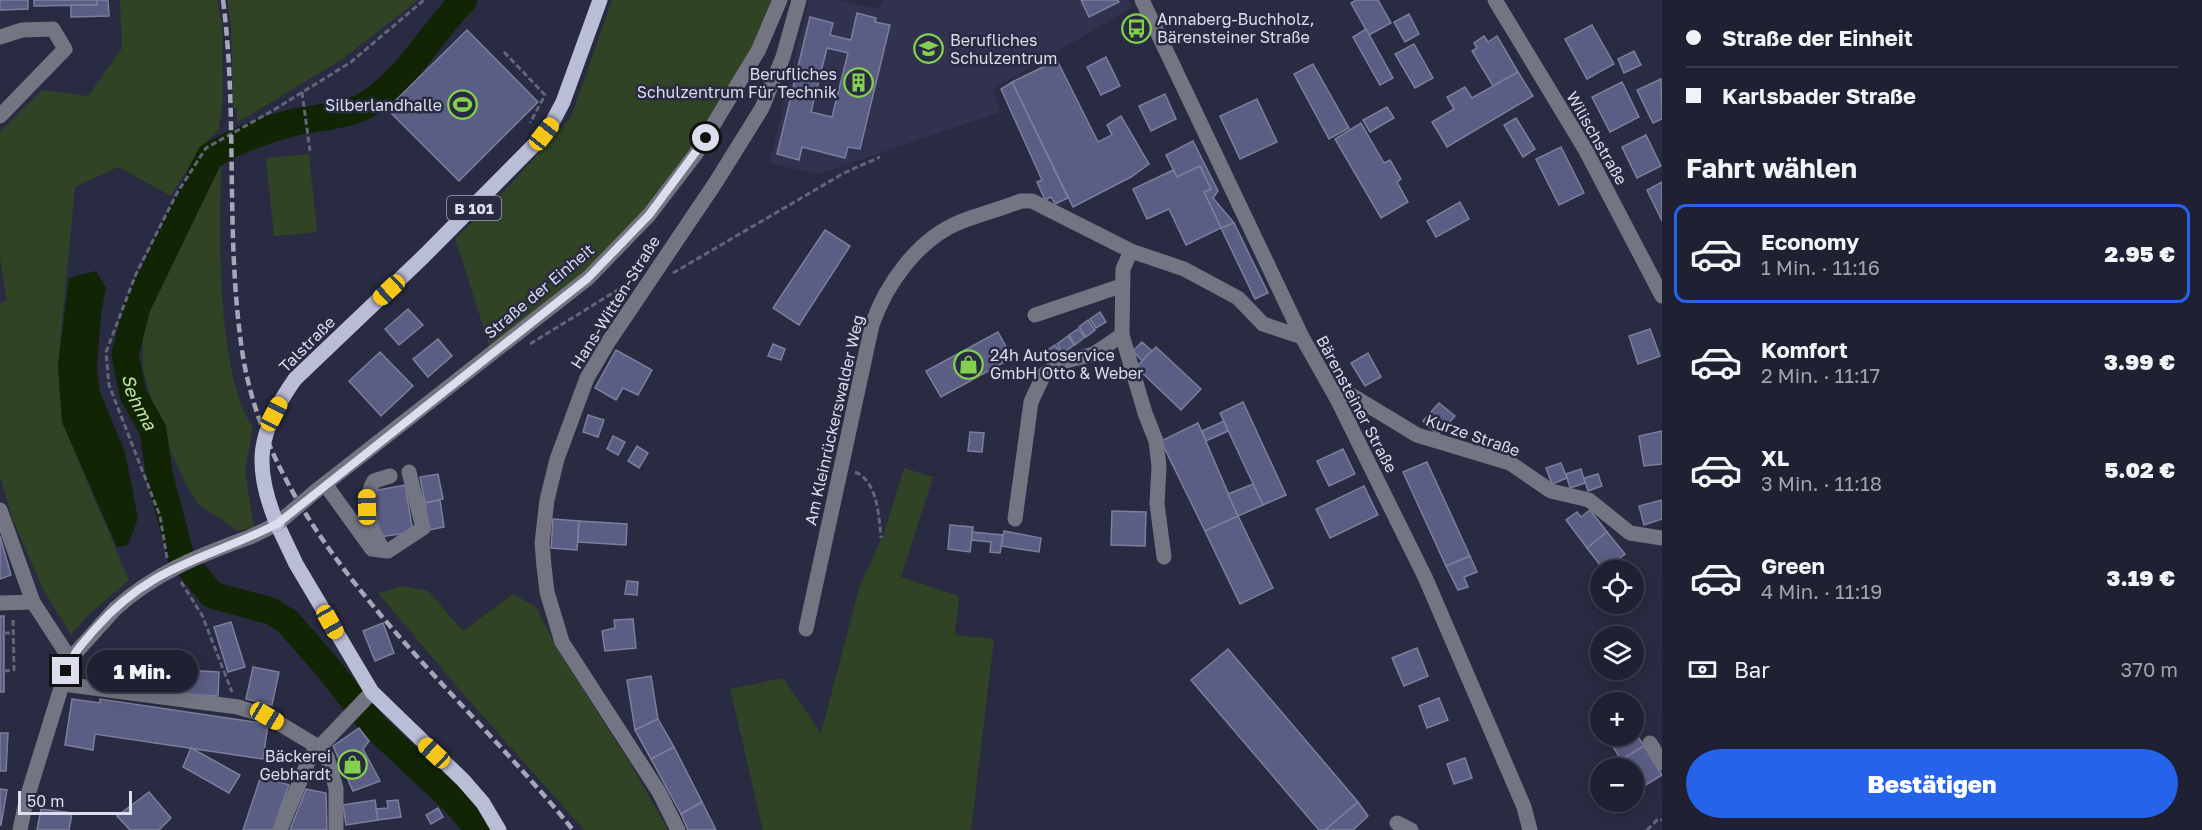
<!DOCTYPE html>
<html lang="de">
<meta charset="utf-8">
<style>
:root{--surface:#1f2032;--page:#2c2d3e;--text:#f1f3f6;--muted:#a1a3ac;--line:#3c3e4d;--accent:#2563eb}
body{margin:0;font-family:"Golos Text",sans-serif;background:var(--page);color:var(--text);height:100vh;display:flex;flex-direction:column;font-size:22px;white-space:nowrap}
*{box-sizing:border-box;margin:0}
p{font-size:20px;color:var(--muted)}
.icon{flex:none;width:33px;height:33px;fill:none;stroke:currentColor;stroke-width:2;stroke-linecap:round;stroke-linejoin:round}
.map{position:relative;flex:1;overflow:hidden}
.side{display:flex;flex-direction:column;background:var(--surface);width:540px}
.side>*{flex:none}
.top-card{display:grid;align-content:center;height:132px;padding:0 24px;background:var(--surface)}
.tools{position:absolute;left:1590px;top:560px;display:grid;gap:12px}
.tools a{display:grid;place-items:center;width:54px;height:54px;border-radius:50%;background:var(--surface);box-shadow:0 3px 15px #0003,0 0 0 2px var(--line);font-size:30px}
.scale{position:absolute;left:18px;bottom:15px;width:114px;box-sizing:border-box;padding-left:6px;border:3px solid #dcdeed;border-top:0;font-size:16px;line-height:21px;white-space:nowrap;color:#dcdeed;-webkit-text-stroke:4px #292b42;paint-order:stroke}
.end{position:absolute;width:27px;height:27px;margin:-14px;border:8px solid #dcdeed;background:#111;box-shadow:0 0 0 3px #111}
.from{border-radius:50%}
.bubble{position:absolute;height:42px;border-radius:21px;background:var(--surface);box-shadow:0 3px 15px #0003,0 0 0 2px var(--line);font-size:20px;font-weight:800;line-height:42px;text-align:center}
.car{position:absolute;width:18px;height:36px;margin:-18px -9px;border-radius:8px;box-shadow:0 0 4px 2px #0007;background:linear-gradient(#f5c518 24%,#345 0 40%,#f5c518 0 76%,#345 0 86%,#f5c518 0)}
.top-card b{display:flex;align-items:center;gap:21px;height:57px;font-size:22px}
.top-card b+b{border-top:2px solid var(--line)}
.top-card i{width:15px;height:15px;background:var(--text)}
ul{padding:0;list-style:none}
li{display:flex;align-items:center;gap:18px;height:99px;margin:0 12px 9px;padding:0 12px;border:3px solid transparent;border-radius:12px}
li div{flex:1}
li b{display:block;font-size:22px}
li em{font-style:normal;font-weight:800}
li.on{border-color:var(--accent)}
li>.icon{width:54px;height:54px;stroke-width:1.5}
h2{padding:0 24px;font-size:27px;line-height:72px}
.pay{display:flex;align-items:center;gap:15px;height:66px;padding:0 24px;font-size:22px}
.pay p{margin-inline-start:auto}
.action{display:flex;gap:12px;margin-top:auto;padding:12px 24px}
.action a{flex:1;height:69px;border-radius:36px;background:var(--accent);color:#fff;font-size:24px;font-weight:800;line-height:69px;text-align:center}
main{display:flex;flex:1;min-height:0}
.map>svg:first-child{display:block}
.built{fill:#30324f}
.green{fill:#304324}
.water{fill:#112404}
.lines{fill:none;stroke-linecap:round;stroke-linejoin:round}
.river{stroke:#112404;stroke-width:27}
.building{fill:#5b5e84;stroke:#7c7f9b;stroke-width:1.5;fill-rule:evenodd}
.path{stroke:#636579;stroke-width:3;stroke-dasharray:6 3;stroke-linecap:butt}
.minor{stroke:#747582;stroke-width:15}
.major{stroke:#babdd6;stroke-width:15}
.rail{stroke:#a5a7b9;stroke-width:4.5;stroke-dasharray:9 4.5;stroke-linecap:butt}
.minor-bridge{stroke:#747582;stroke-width:15}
.major-bridge{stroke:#babdd6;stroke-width:15}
.route{stroke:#dcdeed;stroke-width:8}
.labels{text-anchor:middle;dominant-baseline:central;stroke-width:5;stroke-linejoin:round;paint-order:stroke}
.shield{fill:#292b42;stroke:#a6a8ba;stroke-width:1.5}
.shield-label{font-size:15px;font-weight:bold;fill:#dcdeed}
.poi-label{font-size:16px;fill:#dcdeed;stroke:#292b42;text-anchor:start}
.street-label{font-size:16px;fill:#dcdeed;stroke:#292b42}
.water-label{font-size:18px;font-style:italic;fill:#bde3a7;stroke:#292b42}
</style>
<main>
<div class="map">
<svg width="1662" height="830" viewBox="0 0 1662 830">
<rect width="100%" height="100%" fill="#292b42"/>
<polygon class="built" points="809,0 839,0 878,9 884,0 1129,0 1133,7 993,89 1000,112 818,174 769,163"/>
<g class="green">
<polygon points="120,0 217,0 222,25 223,100 219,129 201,147 171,196 118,167 75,187 58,365 62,422 129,580 87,616 71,635 43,589 13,520 0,476 0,303 7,301 0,258 0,132 42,90 88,96 122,48"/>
<polygon points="227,0 418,0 344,58 237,123 237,108 233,107 231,24"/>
<polygon points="612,0 780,0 758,51 649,215 492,354 455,238 498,198 571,117"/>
<path d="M222 154C219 221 215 373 253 427L245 470 254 529 237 530 198 504 185 483 158 422 143 369 142 309 174 246 214 158Z"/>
<polygon points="309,154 317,232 274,236 266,158"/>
<polygon points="904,468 933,477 901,577 959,596 955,635 994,639 971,830 763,830 730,689 783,678 821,733 860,585 884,533"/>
<polygon points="402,586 428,591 463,631 513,594 536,607 557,648 636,773 668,830 584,830 459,689 378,593"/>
</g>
<polygon class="water" points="96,271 106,288 101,314 97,368 100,392 125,452 138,518 128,545 117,547 62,422 58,365 69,278"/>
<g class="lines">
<path class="river" id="s1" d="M464 0C432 32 409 76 371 102 349 117 316 117 291 123 264 130 234 142 210 156L137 307 125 355 133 394 153 430 159 473 181 557 212 595 271 611 288 622 324 663 375 727 456 803 479 830"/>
</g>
<g class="building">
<polygon points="0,0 28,0 28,9 0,10"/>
<polygon points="34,0 97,0 97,5 34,6"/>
<polygon points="97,0 108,0 109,16 71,17 71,5 97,5"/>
<polygon points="1081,0 1118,0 1119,2 1089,17"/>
<polygon points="1356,0 1378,0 1391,23 1369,35 1351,3"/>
<path d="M857 13 876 18 875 22 890 25 860 149 848 147 845 158 802 147 799 160 777 154 810 17 833 23 830 35 851 40ZM827 48 848 53 832 117 811 112Z"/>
<polygon points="1409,14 1419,34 1405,42 1394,22"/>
<polygon points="1592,25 1614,64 1587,79 1565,39"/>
<polygon points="1366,29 1393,78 1380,85 1353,37"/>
<polygon points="467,30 538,102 459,181 387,109"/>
<polygon points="1484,36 1488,42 1497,36 1518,72 1493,86 1472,51 1477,48 1474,43"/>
<polygon points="1414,44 1433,78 1415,88 1395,54"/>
<polygon points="1634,51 1641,65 1624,73 1618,59"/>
<polygon points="1106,57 1120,86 1101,95 1087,67"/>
<polygon points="1057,60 1098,142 1112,135 1107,125 1121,116 1149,164 1131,177 1073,207 1012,82"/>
<polygon points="1313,64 1349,128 1329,139 1294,74"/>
<polygon points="1518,72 1533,96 1447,147 1432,122 1454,109 1447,97 1465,87 1472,98"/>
<polygon points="1661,79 1662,119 1653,123 1637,90"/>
<polygon points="1012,82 1068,198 1055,204 1051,197 1045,200 1037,182 1042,180 1001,89"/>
<polygon points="1622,82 1639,117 1610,132 1592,97"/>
<polygon points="1165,94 1176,119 1151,131 1139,106"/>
<polygon points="1257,99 1277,142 1240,159 1220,116"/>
<polygon points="1387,107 1394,118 1370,132 1363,120"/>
<polygon points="1516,118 1535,149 1523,157 1504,125"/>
<polygon points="1361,123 1384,163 1390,160 1401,179 1397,182 1408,202 1381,218 1335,139"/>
<polygon points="1646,135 1661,166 1637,178 1622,147"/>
<polygon points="1193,141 1218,191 1213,198 1234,223 1221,228 1204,192 1211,189 1200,166 1177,177 1166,155"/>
<polygon points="1561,147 1584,193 1559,205 1536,159"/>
<polygon points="1200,166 1211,189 1204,192 1221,228 1186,245 1169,209 1147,219 1133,189 1173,170 1177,177"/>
<polygon points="1662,182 1662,221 1647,190"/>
<polygon points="1460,202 1469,219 1436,237 1427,221"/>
<polygon points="1234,223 1268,293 1255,299 1221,228"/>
<polygon points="825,230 850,246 799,325 773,308"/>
<polygon points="408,309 423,325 399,345 385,329"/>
<polygon points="1100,312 1106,322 1096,328 1090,319"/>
<polygon points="1088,320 1095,330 1086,337 1079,327"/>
<polygon points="1078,329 1085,337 1075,345 1069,335"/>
<polygon points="1650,329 1660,356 1638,364 1629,336"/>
<polygon points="998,332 1012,358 941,397 926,371"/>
<polygon points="1068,336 1074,345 1063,353 1057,344"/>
<polygon points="438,339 452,356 428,377 413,359"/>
<polygon points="1142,342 1152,351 1142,361 1133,351"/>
<polygon points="773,344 785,349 781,360 768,356"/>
<polygon points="1055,345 1062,354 1050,362 1043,353"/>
<polygon points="1156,347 1201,389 1181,410 1136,367"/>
<polygon points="616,350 652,370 638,395 623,388 616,400 595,388"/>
<polygon points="380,352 413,386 381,416 349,381"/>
<polygon points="1368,353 1381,377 1365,386 1351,363"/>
<polygon points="1243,402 1286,495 1263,505 1220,413"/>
<polygon points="1439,403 1455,416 1438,435 1423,421"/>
<polygon points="588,415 604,420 598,437 583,432"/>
<polygon points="1224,421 1228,431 1206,441 1202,431"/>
<polygon points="1198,423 1238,516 1205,531 1161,441"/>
<polygon points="1662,431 1662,464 1644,466 1639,436"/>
<polygon points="970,432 984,433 982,452 968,451"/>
<polygon points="613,436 625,442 618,455 607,449"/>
<polygon points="637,446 648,453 639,468 628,461"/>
<polygon points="1343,449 1355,474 1329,486 1317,461"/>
<polygon points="1427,462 1470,556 1446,566 1403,472"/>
<polygon points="1561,463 1567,478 1552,484 1546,468"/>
<polygon points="1581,469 1585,483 1570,488 1566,474"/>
<polygon points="438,474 443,499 425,503 420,477"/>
<polygon points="1598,474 1602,486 1588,491 1584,478"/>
<polygon points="1253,484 1263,505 1238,516 1228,494"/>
<polygon points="405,485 413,532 380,537 372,491"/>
<polygon points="1364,486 1378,515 1330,538 1316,509"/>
<polygon points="440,500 444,527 429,530 425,503"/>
<polygon points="1662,500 1662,519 1644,525 1639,506"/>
<polygon points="1590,510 1607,532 1587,548 1566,520 1577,512 1581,517"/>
<polygon points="1112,511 1146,512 1145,546 1111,545"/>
<polygon points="1238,516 1273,588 1240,604 1205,531"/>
<polygon points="553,519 579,521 577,550 551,548"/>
<polygon points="579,521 627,524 626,545 578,542"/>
<polygon points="950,525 973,527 970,552 948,549"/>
<polygon points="1004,531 1041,538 1039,552 1001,546"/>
<polygon points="972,532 1003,535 1000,553 990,552 991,542 972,540"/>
<polygon points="1607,532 1625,554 1604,570 1587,548"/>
<polygon points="0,536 11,575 0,579"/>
<polygon points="1470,556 1477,572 1464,577 1468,587 1458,590 1446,566"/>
<polygon points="627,581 638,582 637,595 625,594"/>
<rect x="0" y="616" width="4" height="76"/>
<polygon points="633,619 636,648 605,651 602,631 615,628 614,620"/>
<polygon points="231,622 245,667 228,672 214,627"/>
<polygon points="383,623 394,653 375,661 363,631"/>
<polygon points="1417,648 1428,676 1404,686 1392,658"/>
<polygon points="1228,649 1358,802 1325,830 1319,830 1191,680"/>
<polygon points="253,667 279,672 272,705 246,699"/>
<polygon points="183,670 219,672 218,696 182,694"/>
<polygon points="651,676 658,719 635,730 627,680"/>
<polygon points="1439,698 1448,720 1427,728 1419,706"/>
<polygon points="72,699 100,703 100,699 268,724 263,759 95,734 93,750 65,745"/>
<polygon points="658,719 674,747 651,759 635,730"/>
<polygon points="359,728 369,741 363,749 380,781 353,791 333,746"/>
<polygon points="1634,730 1644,746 1621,760 1606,735 1634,735"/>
<polygon points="0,733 8,733 6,771 0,771"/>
<polygon points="1644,746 1662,775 1639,789 1634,780 1634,768 1626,768 1621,760"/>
<polygon points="674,747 702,802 681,814 651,759"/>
<polygon points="191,748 240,775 229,793 183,767"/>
<polygon points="1465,758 1472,778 1454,784 1447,764"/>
<polygon points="261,776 289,785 273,830 243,830"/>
<polygon points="0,789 7,790 1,825 0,825"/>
<polygon points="306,789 326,793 327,830 290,830"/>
<polygon points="149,792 171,818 159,830 130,830 117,816"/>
<polygon points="375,800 378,820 346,825 343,805"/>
<polygon points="398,800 401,817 378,820 376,809 388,808 387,801"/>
<polygon points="702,802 716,830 688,830 681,814"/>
<polygon points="1358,802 1368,816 1353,830 1325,830"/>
<polygon points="438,808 443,817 431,824 426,815"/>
<polygon points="41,809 72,813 69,830 37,830"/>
</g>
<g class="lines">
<g class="path">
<polyline points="504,52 545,95 530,123"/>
<polyline points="302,92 310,151"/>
<polyline points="673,273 844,173 880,157"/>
<polyline points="530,344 629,283"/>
<path d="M855 472C878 481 879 518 881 538"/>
<polyline points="167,558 160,516 109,385 106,352 136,274 177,193 206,148 272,111 351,62 424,0"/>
<polyline points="181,582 202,615 232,692"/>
<polyline points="4,633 13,633"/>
<polyline points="4,671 14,670 13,617"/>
<polyline points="1647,830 1658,819 1662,820"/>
</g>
<g class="minor">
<polyline points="1142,0 1302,337 1337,399 1425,577 1524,807 1530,830"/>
<polyline points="1495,0 1585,149 1662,296"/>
<polyline points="0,37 22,30 53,29 65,49 0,116"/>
<polyline points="1035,315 1121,286"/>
<polyline points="1122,335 1145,413 1156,441 1159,466 1157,504 1164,557"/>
<polyline points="1337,399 1351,395 1417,435 1510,463 1551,491 1589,500 1630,533 1662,538"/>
<polyline points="325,484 372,549 388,551 423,528 409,472"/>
<polyline points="316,491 588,278 649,215 695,155 758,51 780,0"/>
<polyline points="0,510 33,602 70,659"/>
<polyline points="1015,519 1031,402 1044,374 1070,360 1094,354 1122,335 1123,269 1131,251"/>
<polyline points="250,537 277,524"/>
<path d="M383 550C370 527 360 506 374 481L390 476"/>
<polyline points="0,603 33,602"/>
<path d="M806 629 872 325C886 284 918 239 960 222 980 214 1001 209 1021 201H1032L1131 251 1184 269 1238 298 1263 324 1302 337"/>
<polyline points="63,684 238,707 267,716 320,748 327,757 336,788 336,830"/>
<polyline points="1650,743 1662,763"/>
<polyline points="1397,823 1411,830"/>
<polyline points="20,830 26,801 70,659 115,609"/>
<polyline points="280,830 310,757 372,692"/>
<polyline points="678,830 659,792 562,642 547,592 544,566 542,543 547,500 557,459 587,378 609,341 716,182 762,108 783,57 799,0"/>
</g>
<g class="major">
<polyline points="295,379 423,257 535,144 552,123 563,102 600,0"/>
<polyline points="277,524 296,564 372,692 463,780 483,803 499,830"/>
</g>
<path class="rail" d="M223 0C238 116 225 234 242 350 270 542 457 685 573 830"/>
<g class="minor-bridge">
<polyline points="277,524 316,491"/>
<path d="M115 609C154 573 200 555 250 537"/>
</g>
<path class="major-bridge" d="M277 524C252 464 258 432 295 379"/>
</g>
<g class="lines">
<path class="route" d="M66 671C72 654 83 643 95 629 152 564 206 560 277 524L588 278 649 215 706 138"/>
</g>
<defs>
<symbol id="bus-ring" viewBox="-11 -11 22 22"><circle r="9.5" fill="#292b42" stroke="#83d04e" stroke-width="1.5"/><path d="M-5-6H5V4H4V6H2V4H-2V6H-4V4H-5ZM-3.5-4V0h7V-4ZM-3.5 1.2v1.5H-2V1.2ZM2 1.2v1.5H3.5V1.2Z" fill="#83d04e"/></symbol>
<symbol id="school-ring" viewBox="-11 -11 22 22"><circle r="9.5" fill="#292b42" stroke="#83d04e" stroke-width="1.5"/><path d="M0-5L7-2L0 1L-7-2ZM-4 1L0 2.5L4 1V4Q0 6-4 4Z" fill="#83d04e"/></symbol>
<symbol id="building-ring" viewBox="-11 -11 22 22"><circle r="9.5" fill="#292b42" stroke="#83d04e" stroke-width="1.5"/><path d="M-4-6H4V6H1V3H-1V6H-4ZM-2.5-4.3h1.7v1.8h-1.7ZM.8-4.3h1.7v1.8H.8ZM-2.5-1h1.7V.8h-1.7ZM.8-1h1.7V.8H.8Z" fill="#83d04e"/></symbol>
<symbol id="stadium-ring" viewBox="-11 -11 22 22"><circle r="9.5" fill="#292b42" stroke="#83d04e" stroke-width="1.5"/><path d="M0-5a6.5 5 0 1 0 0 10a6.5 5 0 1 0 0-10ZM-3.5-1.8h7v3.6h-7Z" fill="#83d04e"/></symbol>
<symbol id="shop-ring" viewBox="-11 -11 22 22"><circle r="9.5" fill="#292b42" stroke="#83d04e" stroke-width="1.5"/><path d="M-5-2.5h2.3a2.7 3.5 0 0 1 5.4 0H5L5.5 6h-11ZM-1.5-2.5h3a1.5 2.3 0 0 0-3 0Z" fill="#83d04e"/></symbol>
</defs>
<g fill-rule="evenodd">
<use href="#bus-ring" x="1120" y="12" width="33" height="33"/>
<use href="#school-ring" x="912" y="32" width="33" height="33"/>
<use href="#building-ring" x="842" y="66" width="33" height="33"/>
<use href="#stadium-ring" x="446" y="88" width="33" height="33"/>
<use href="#shop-ring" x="952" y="348" width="33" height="33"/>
<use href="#shop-ring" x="336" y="748" width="33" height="33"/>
</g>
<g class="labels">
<rect class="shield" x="447" y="196" width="54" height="24" rx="4.5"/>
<g class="shield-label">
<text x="474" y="208">B 101</text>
</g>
<g class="poi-label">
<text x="1157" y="19">Annaberg-Buchholz,<tspan x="1157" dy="18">Bärensteiner Straße</tspan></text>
<text x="950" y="40">Berufliches<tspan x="950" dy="18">Schulzentrum</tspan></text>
<text x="837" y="74" text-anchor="end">Berufliches<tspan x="837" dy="18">Schulzentrum Für Technik</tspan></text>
<text x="442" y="105" text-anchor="end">Silberlandhalle</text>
<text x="990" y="355">24h Autoservice<tspan x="990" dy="18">GmbH Otto &amp; Weber</tspan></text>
<text x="331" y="756" text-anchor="end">Bäckerei<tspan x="331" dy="18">Gebhardt</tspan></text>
</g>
<g class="street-label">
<text transform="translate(1597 138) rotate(60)">Wilischstraße</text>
<text transform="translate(539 291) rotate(-40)">Straße der Einheit</text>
<text transform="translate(615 302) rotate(-58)">Hans-Witten-Straße</text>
<text transform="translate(307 344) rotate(-45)">Talstraße</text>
<text transform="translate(1357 404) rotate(62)">Bärensteiner Straße</text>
<text transform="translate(834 420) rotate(-77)">Am Kleinrückerswalder Weg</text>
<text transform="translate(1473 435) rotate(19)">Kurze Straße</text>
</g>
<g class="water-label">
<text stroke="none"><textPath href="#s1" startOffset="576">Sehma</textPath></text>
</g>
</g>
</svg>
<div class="tools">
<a><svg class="icon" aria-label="locate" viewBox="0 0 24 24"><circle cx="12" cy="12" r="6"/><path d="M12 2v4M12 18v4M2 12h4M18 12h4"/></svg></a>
<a><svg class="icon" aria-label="layers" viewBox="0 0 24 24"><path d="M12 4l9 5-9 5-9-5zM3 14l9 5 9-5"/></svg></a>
<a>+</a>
<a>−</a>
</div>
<div class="scale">50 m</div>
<i class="end from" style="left:706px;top:138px"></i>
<i class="end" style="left:66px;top:671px"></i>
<div class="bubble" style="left:87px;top:650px;width:111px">1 Min.</div>
<i class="car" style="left:544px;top:134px;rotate:38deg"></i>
<i class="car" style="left:389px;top:290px;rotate:227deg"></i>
<i class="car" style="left:274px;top:414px;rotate:27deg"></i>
<i class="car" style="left:367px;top:507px;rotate:359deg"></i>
<i class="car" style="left:330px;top:622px;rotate:151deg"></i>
<i class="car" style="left:267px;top:716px;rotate:121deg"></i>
<i class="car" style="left:434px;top:753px;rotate:313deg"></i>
</div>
<section class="side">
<div class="top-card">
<b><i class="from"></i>Straße der Einheit</b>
<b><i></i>Karlsbader Straße</b>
</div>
<h2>Fahrt wählen</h2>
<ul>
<li class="on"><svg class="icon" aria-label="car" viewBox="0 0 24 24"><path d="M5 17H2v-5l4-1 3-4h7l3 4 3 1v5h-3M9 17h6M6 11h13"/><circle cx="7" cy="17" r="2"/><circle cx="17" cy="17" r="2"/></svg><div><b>Economy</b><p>1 Min. · 11:16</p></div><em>2.95 €</em></li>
<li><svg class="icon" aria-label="car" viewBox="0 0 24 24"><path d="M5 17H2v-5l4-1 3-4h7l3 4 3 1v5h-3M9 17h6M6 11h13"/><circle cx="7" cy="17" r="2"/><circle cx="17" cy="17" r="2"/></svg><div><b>Komfort</b><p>2 Min. · 11:17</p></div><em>3.99 €</em></li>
<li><svg class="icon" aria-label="car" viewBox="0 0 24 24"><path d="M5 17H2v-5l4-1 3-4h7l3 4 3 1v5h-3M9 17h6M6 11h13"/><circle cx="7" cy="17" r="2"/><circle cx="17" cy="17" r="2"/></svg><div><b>XL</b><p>3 Min. · 11:18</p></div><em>5.02 €</em></li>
<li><svg class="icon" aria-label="car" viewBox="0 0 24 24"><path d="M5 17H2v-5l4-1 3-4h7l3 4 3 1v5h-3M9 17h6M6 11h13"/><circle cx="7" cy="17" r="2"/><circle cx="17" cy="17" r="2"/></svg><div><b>Green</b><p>4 Min. · 11:19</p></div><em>3.19 €</em></li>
</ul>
<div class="pay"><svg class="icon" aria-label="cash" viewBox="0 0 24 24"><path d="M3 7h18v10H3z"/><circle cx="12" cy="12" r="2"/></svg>Bar<p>370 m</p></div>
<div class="action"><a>Bestätigen</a></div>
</section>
</main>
